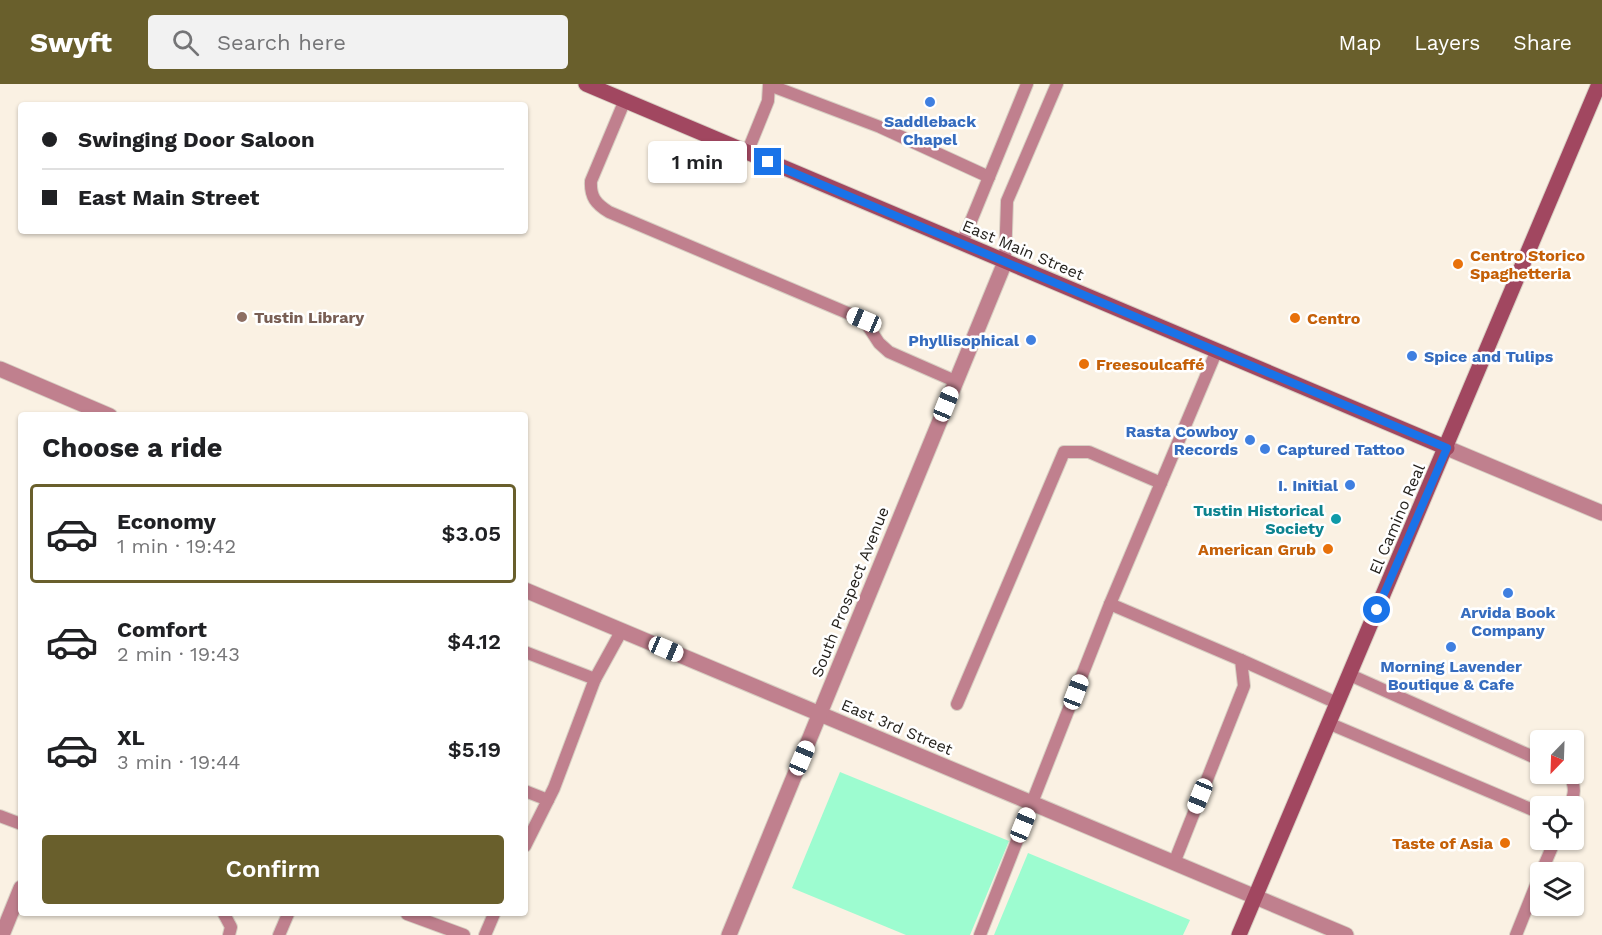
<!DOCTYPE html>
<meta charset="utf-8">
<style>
:root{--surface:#fff;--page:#f2f2f2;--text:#202124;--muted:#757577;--line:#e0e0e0;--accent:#695f2c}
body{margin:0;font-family:"Work Sans",sans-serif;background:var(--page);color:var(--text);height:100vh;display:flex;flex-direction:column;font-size:22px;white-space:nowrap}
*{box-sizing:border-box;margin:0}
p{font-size:20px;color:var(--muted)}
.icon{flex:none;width:33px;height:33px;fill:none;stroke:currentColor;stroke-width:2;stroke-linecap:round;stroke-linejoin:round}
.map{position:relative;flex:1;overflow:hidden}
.sheet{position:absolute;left:18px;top:328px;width:510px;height:504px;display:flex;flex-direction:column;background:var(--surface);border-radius:6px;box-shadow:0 2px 4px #0004}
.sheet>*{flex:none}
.guide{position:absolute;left:18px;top:18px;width:510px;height:132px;border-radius:6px;box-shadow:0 2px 4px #0004;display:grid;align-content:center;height:132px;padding:0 24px;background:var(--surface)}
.needle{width:39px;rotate:203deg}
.fabs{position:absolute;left:1530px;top:646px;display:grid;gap:12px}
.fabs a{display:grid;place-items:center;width:54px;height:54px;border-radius:6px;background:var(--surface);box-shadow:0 2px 4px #0004;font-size:30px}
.end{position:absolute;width:27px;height:27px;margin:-14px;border:8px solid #1a73e8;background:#fff;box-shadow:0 0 0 3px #fff}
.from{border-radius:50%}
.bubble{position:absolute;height:42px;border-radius:6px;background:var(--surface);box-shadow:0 2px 4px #0004;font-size:20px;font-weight:600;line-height:42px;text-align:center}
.car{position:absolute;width:18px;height:36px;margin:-18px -9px;border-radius:8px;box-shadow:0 0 4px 2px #0007;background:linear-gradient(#fff 24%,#345 0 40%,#fff 0 76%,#345 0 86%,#fff 0)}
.guide b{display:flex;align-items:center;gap:21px;height:57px;font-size:22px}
.guide b+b{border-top:2px solid var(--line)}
.guide i{width:15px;height:15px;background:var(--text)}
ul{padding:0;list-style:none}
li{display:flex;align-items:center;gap:18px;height:99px;margin:0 12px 9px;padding:0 12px;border:3px solid transparent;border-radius:6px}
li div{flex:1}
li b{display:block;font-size:22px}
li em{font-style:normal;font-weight:600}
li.selected{border-color:var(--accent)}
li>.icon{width:54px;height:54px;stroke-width:1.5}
h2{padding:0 24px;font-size:27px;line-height:72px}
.button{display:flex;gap:12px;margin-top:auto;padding:12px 24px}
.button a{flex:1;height:69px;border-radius:6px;background:var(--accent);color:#fff;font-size:24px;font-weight:600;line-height:69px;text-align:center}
header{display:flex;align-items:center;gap:36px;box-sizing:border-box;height:84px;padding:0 30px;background:var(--accent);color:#fff}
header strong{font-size:28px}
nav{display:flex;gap:33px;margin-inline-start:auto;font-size:21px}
.search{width:420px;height:54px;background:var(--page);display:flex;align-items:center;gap:15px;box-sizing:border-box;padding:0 21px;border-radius:6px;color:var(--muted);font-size:22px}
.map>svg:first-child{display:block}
.green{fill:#9dfcd0}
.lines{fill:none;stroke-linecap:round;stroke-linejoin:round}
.service-casing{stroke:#d7cfc3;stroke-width:14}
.minor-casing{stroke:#d7cfc3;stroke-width:17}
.tertiary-casing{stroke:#d7cfc3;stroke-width:17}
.secondary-casing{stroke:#d7cfc3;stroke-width:17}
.service{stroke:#c0808e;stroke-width:12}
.minor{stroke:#c0808e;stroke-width:15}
.tertiary{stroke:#c0808e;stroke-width:15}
.secondary{stroke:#a14760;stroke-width:15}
.route{stroke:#1a73e8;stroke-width:8}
.shop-dot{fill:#3f7fe0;stroke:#fff;stroke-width:2}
.food-dot{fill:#e8710a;stroke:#fff;stroke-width:2}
.education-dot{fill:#8d6e63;stroke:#fff;stroke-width:2}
.culture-dot{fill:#0f9aa8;stroke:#fff;stroke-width:2}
.labels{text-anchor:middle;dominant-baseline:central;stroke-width:5;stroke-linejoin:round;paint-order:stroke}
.shop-label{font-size:16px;font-weight:bold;fill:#366cbe;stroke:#fff}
.street-label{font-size:16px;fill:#221f1a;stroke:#fff}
.food-label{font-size:16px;font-weight:bold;fill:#c56008;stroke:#fff;text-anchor:start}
.education-label{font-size:16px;font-weight:bold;fill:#785e54;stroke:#fff;text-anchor:start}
.culture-label{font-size:16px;font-weight:bold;fill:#0d838f;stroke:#fff;text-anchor:end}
</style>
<header>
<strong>Swyft</strong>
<div class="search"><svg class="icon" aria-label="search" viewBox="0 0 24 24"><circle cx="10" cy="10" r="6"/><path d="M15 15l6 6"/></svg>Search here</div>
<nav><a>Map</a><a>Layers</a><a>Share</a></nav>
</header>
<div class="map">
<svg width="1602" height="851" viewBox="0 0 1602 851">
<rect width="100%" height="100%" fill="#faf1e3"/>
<g class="green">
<polygon points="840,688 1009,757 970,851 906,851 792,804"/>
<polygon points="1028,769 1190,836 1183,851 994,851"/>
</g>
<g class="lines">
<defs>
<g id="service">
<polyline points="769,1 880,43 989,93"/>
<path d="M625 16 591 97C590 113 596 120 609 128L864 236 879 259 889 268 955 297"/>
<polyline points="747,69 768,17 769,0"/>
<polyline points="962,159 1027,0"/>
<polyline points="1005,178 1007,117 1057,0"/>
<polyline points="1110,520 1241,576 1244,602 1174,779"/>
<polyline points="525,568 595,595 554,704 525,762"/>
<polyline points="1241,576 1337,619"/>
<polyline points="1350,591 1540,676"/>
<polyline points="595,595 622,546"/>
<polyline points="957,620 1064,368 1089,368 1161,399"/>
<polyline points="1328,639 1540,729"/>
<path d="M1569 690C1576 703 1575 710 1569 723"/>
<polyline points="525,707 548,716"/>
<polyline points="0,732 21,740"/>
<polyline points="1541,789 1555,756"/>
<polyline points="224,830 231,843 229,851"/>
<polyline points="407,830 464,851"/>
<polyline points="279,851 288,830"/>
<polyline points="485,851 494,830"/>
<polyline points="980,851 1110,520 1217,266"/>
<polyline points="1516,851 1540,791"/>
</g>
<g id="minor">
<polyline points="0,285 110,332"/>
<polyline points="525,506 1346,851"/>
<polyline points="2,851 21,804"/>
</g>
<g id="tertiary">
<polyline points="1447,364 1602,429"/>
<polyline points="729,851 1005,178"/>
</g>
<g id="secondary">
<polyline points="586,0 1447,364"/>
<polyline points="1239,851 1599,0"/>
</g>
</defs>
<use href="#service" class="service-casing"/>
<use href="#minor" class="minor-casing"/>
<use href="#tertiary" class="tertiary-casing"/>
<use href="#secondary" class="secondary-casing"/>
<use href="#service" class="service"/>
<use href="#minor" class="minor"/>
<use href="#tertiary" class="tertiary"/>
<use href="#secondary" class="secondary"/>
</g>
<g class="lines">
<polyline class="route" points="768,78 1447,364 1377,526"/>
</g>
<g class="shop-dot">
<circle cx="930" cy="18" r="6"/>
<circle cx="1031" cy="256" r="6"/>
<circle cx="1412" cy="272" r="6"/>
<circle cx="1250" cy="356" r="6"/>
<circle cx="1265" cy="365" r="6"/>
<circle cx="1350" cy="401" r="6"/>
<circle cx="1508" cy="509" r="6"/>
<circle cx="1451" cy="563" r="6"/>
</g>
<g class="food-dot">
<circle cx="1458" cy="180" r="6"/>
<circle cx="1295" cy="234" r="6"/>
<circle cx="1084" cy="280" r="6"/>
<circle cx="1328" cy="465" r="6"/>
<circle cx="1505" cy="759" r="6"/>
</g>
<circle class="education-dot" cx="242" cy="233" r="6"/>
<circle class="culture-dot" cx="1336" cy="435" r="6"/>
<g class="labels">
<g class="shop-label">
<text x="930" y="37">Saddleback<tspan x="930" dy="18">Chapel</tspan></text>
<text x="1019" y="256" text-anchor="end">Phyllisophical</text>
<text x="1424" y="272" text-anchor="start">Spice and Tulips</text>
<text x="1238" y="347" text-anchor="end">Rasta Cowboy<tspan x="1238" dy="18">Records</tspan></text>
<text x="1277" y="365" text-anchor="start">Captured Tattoo</text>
<text x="1338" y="401" text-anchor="end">I. Initial</text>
<text x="1508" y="528">Arvida Book<tspan x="1508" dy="18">Company</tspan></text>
<text x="1451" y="582">Morning Lavender<tspan x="1451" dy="18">Boutique &amp; Cafe</tspan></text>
</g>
<g class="street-label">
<text transform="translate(1023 166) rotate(23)">East Main Street</text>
<text transform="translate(1397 435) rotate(-67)">El Camino Real</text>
<text transform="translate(850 508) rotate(-68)">South Prospect Avenue</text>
<text transform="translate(897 643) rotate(23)">East 3rd Street</text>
</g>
<g class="food-label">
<text x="1470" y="171">Centro Storico<tspan x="1470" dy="18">Spaghetteria</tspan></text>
<text x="1307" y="234">Centro</text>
<text x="1096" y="280">Freesoulcaffé</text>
<text x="1316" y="465" text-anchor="end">American Grub</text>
<text x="1493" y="759" text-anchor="end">Taste of Asia</text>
</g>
<g class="education-label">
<text x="254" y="233">Tustin Library</text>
</g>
<g class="culture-label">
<text x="1324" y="426">Tustin Historical<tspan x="1324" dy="18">Society</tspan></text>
</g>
</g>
</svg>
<div class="fabs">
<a><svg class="needle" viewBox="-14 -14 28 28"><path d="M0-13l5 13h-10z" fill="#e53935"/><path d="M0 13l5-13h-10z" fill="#757577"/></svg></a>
<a><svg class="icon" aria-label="locate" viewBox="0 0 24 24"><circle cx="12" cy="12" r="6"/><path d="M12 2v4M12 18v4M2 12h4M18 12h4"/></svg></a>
<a><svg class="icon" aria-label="layers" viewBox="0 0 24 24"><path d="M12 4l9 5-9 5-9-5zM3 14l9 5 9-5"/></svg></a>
</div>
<i class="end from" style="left:1377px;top:526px"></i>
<i class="end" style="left:768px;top:78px"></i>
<div class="bubble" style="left:648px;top:57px;width:99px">1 min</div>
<i class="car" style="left:864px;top:236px;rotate:293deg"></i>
<i class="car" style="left:946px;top:320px;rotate:22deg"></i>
<i class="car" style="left:666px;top:565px;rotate:113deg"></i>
<i class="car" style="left:1076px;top:608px;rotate:21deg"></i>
<i class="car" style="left:802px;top:674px;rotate:23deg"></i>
<i class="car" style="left:1200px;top:712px;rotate:202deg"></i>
<i class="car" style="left:1023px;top:741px;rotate:22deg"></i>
<div class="guide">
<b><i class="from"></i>Swinging Door Saloon</b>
<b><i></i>East Main Street</b>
</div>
<section class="sheet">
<h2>Choose a ride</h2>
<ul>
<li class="selected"><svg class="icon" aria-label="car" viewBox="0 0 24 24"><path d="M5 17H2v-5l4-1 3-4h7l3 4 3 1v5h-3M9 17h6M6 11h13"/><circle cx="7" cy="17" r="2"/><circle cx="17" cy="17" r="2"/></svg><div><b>Economy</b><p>1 min · 19:42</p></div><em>$3.05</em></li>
<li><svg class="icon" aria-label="car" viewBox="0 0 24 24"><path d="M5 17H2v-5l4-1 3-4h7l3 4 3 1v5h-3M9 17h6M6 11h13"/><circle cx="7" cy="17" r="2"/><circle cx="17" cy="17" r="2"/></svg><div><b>Comfort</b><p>2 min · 19:43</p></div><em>$4.12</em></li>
<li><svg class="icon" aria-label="car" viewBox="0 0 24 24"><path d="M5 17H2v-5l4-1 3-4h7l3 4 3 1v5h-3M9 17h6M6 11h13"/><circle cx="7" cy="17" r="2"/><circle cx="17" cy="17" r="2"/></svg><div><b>XL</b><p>3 min · 19:44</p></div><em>$5.19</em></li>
</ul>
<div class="button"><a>Confirm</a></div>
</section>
</div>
